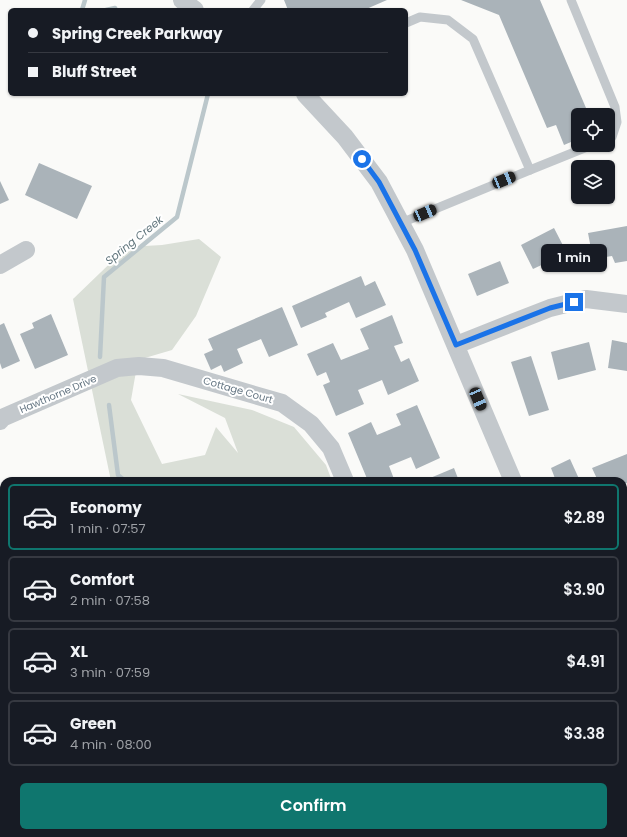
<!DOCTYPE html>
<meta charset="utf-8">
<style>
:root{--surface:#171b24;--page:#20242c;--text:#f1f3f6;--muted:#9ea1a6;--line:#363941;--accent:#0f766e}
body{margin:0;font-family:Poppins,sans-serif;background:var(--page);color:var(--text);height:100vh;display:flex;flex-direction:column;font-size:15px;white-space:nowrap}
*{box-sizing:border-box;margin:0}
p{font-size:13px;color:var(--muted)}
.icon{flex:none;width:22px;height:22px;fill:none;stroke:currentColor;stroke-width:2;stroke-linecap:round;stroke-linejoin:round}
.map{position:relative;flex:1;overflow:hidden}
.sheet{position:absolute;left:0px;top:477px;width:627px;height:360px;display:flex;flex-direction:column;background:var(--surface);border-radius:12px 12px 0 0;box-shadow:0 1px 3px #0004}
.sheet>*{flex:none}
.hud{position:absolute;left:8px;top:8px;width:400px;height:88px;border-radius:6px;box-shadow:0 1px 3px #0004;display:grid;align-content:center;height:88px;padding:0 20px;background:var(--surface)}
.buttons{position:absolute;left:571px;top:108px;display:grid;gap:8px}
.buttons a{display:grid;place-items:center;width:44px;height:44px;border-radius:6px;background:var(--surface);box-shadow:0 1px 3px #0004;font-size:20px}
.end{position:absolute;width:18px;height:18px;margin:-9px;border:5px solid #1a73e8;background:#fff;box-shadow:0 0 0 2px #fff}
.from{border-radius:50%}
.bubble{position:absolute;height:28px;border-radius:6px;background:var(--surface);box-shadow:0 1px 3px #0004;font-size:13px;font-weight:600;line-height:28px;text-align:center}
.car{position:absolute;width:12px;height:24px;margin:-12px -6px;border-radius:5px;box-shadow:0 0 3px 1px #0007;background:linear-gradient(#222 24%,#8ab4d8 0 40%,#222 0 76%,#8ab4d8 0 86%,#222 0)}
.hud b{display:flex;align-items:center;gap:14px;height:38px;font-size:15px}
.hud b+b{border-top:1px solid var(--line)}
.hud i{width:10px;height:10px;background:var(--text)}
ul{padding:7px 0 0;list-style:none}
li{display:flex;align-items:center;gap:12px;height:66px;margin:0 8px 6px;padding:0 12px;border:2px solid var(--line);border-radius:6px}
li div{flex:1}
li b{display:block;font-size:15px}
li em{font-style:normal;font-weight:600}
li.on{border-color:var(--accent)}
li>.icon{width:36px;height:36px;stroke-width:1.5}
.button{display:flex;gap:8px;margin-top:auto;padding:8px 20px}
.button a{flex:1;height:46px;border-radius:6px;background:var(--accent);color:#fff;font-size:16px;font-weight:600;line-height:46px;text-align:center}
.map>svg:first-child{display:block}
.green{fill:#dadfd7}
.lines{fill:none;stroke-linecap:round;stroke-linejoin:round}
.stream{stroke:#bbc7cb;stroke-width:4.5}
.building{fill:#aab3b9}
.service{stroke:#c3c8cc;stroke-width:9}
.minor{stroke:#c3c8cc;stroke-width:18}
.route{stroke:#1a73e8;stroke-width:5}
.labels{text-anchor:middle;dominant-baseline:central;stroke-width:4;stroke-linejoin:round;paint-order:stroke}
.street-label{font-size:10px;fill:#657683;stroke:#fff}
.water-label{font-size:11px;font-style:italic;fill:#60757c;stroke:#fff}
</style>
<div class="map">
<svg width="627" height="837" viewBox="0 0 627 837">
<rect width="100%" height="100%" fill="#fafaf8"/>
<g class="green">
<polygon points="199,239 221,257 196,316 172,350 138,360 131,400 162,464 205,455 216,427 238,453 225,418 178,394 252,410 294,427 326,465 332,481 111,481 73,299 127,247 162,245"/>
<polygon points="623,804 627,809 627,837 492,837 491,833 623,833"/>
</g>
<g class="lines">
<g class="stream">
<polyline points="82,10 85,0"/>
<polyline points="106,10 115,8 116,10"/>
<polyline points="100,357 104,277 177,217 208,94"/>
<polyline points="109,405 118,475 125,481"/>
<polyline points="596,837 596,833"/>
</g>
</g>
<g class="building">
<polygon points="284,0 387,0 364,10 288,10"/>
<polygon points="461,0 540,0 589,115 578,115 578,139 564,145 556,125 547,128 499,15"/>
<polygon points="39,163 92,186 77,219 25,195"/>
<polygon points="0,181 9,200 0,204"/>
<polygon points="627,226 627,261 615,263 612,256 593,259 588,233"/>
<polygon points="554,228 571,261 554,270 550,261 533,269 521,245"/>
<polygon points="500,261 509,283 477,296 468,274"/>
<polygon points="361,276 365,286 375,281 386,305 356,318 349,302 325,313 327,317 301,328 292,306"/>
<polygon points="282,307 298,345 269,357 261,339 237,349 243,363 224,372 221,365 211,370 204,354 213,350 208,339"/>
<polygon points="51,314 68,355 35,369 20,334 34,328 32,323"/>
<polygon points="392,315 403,343 394,346 401,362 409,358 419,381 388,395 382,380 358,390 364,404 336,416 323,385 330,382 326,372 317,376 307,354 333,343 341,360 369,349 360,329"/>
<polygon points="4,323 20,361 2,369 0,363 0,325"/>
<polygon points="612,340 627,343 627,371 608,368"/>
<polygon points="589,342 596,370 558,380 551,352"/>
<polygon points="531,356 549,410 529,416 511,362"/>
<polygon points="417,405 440,458 416,469 411,457 389,466 394,479 389,481 368,481 348,433 371,422 377,435 401,425 396,414"/>
<polygon points="627,454 627,483 623,484 623,481 598,481 592,468"/>
<polygon points="570,459 580,481 556,481 551,468"/>
<polygon points="454,468 459,481 423,481"/>
<polygon points="4,485 4,540 0,542 0,487"/>
<polygon points="623,579 627,588 627,628 623,630"/>
<polygon points="2,708 4,714 4,728 0,730 0,709"/>
<polygon points="2,774 4,777 4,819 0,811 0,775"/>
<polygon points="136,833 167,833 169,837 138,837"/>
<polygon points="399,833 446,833 446,837 398,837"/>
</g>
<g class="lines">
<g class="service">
<polyline points="571,0 615,107 617,122 612,137 608,139"/>
<polyline points="253,10 261,0"/>
<polyline points="530,170 592,145"/>
<polyline points="401,223 530,170 473,39 448,20 420,17 406,23"/>
</g>
<g class="minor">
<polyline points="182,0 195,10"/>
<polyline points="305,94 345,137 379,182 415,250 513,481"/>
<polyline points="0,265 26,250"/>
<polyline points="456,345 550,308 586,299 627,304"/>
<polyline points="0,421 2,418 117,368 139,366 163,368 282,403 311,424 331,448 345,481"/>
<polyline points="623,531 627,529"/>
<polyline points="0,607 4,616"/>
<polyline points="623,750 627,757"/>
<polyline points="98,833 100,837"/>
<polyline points="252,837 254,833"/>
</g>
</g>
<g class="lines">
<polyline class="route" points="362,159 379,182 415,250 456,345 550,308 574,302"/>
</g>
<g class="labels">
<g class="street-label">
<text transform="translate(238 390) rotate(16)">Cottage Court</text>
<text transform="translate(58 394) rotate(-23)">Hawthorne Drive</text>
</g>
<g class="water-label">
<text transform="translate(134 240) rotate(-39)">Spring Creek</text>
</g>
</g>
</svg>
<div class="buttons">
<a><svg class="icon" aria-label="locate" viewBox="0 0 24 24"><circle cx="12" cy="12" r="6"/><path d="M12 2v4M12 18v4M2 12h4M18 12h4"/></svg></a>
<a><svg class="icon" aria-label="layers" viewBox="0 0 24 24"><path d="M12 4l9 5-9 5-9-5zM3 14l9 5 9-5"/></svg></a>
</div>
<i class="end from" style="left:362px;top:159px"></i>
<i class="end" style="left:574px;top:302px"></i>
<div class="bubble" style="left:541px;top:244px;width:66px">1 min</div>
<i class="car" style="left:504px;top:180px;rotate:68deg"></i>
<i class="car" style="left:425px;top:213px;rotate:67deg"></i>
<i class="car" style="left:478px;top:399px;rotate:157deg"></i>
<div class="hud">
<b><i class="from"></i>Spring Creek Parkway</b>
<b><i></i>Bluff Street</b>
</div>
<section class="sheet">
<ul>
<li class="on"><svg class="icon" aria-label="car" viewBox="0 0 24 24"><path d="M5 17H2v-5l4-1 3-4h7l3 4 3 1v5h-3M9 17h6M6 11h13"/><circle cx="7" cy="17" r="2"/><circle cx="17" cy="17" r="2"/></svg><div><b>Economy</b><p>1 min · 07:57</p></div><em>$2.89</em></li>
<li><svg class="icon" aria-label="car" viewBox="0 0 24 24"><path d="M5 17H2v-5l4-1 3-4h7l3 4 3 1v5h-3M9 17h6M6 11h13"/><circle cx="7" cy="17" r="2"/><circle cx="17" cy="17" r="2"/></svg><div><b>Comfort</b><p>2 min · 07:58</p></div><em>$3.90</em></li>
<li><svg class="icon" aria-label="car" viewBox="0 0 24 24"><path d="M5 17H2v-5l4-1 3-4h7l3 4 3 1v5h-3M9 17h6M6 11h13"/><circle cx="7" cy="17" r="2"/><circle cx="17" cy="17" r="2"/></svg><div><b>XL</b><p>3 min · 07:59</p></div><em>$4.91</em></li>
<li><svg class="icon" aria-label="car" viewBox="0 0 24 24"><path d="M5 17H2v-5l4-1 3-4h7l3 4 3 1v5h-3M9 17h6M6 11h13"/><circle cx="7" cy="17" r="2"/><circle cx="17" cy="17" r="2"/></svg><div><b>Green</b><p>4 min · 08:00</p></div><em>$3.38</em></li>
</ul>
<div class="button"><a>Confirm</a></div>
</section>
</div>
